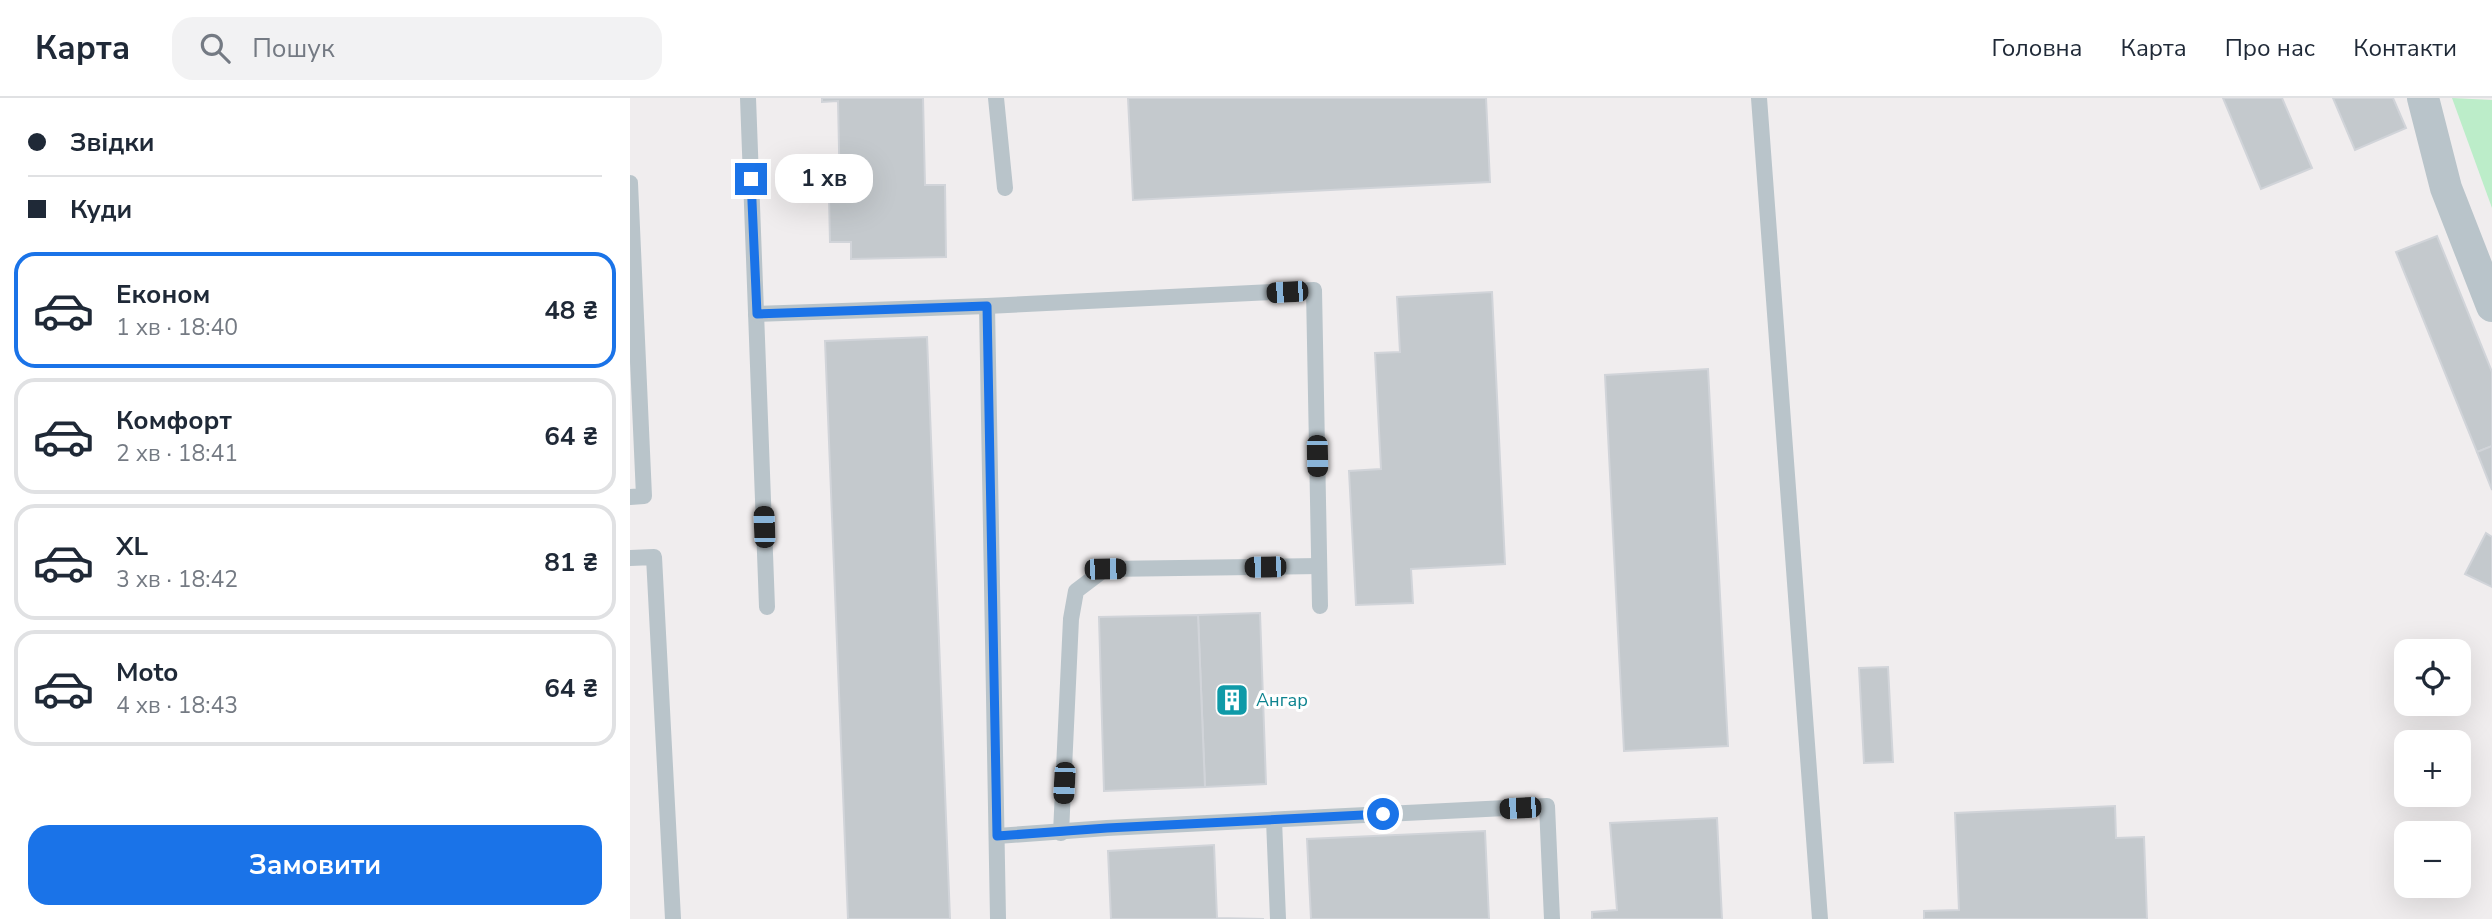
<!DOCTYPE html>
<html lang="uk">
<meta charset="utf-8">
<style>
:root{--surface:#fff;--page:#f2f2f3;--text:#1f2937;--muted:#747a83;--line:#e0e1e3;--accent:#1a73e8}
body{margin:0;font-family:"Nunito Sans",sans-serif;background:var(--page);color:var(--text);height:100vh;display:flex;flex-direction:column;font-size:26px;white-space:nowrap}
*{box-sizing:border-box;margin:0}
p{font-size:23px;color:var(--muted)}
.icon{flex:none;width:38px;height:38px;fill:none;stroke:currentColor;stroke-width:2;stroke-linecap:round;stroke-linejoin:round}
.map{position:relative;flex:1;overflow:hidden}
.sheet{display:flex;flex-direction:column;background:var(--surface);width:630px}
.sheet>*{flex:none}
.hud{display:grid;align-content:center;height:154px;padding:0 28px;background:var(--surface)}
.fabs{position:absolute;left:1764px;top:541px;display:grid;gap:14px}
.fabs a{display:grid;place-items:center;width:77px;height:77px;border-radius:14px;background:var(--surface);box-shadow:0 7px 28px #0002;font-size:35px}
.end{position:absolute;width:32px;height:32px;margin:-16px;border:9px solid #1a73e8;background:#fff;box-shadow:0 0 0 4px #fff}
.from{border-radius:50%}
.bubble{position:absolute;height:49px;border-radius:21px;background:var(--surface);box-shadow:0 7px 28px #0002;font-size:23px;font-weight:700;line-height:49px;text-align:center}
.car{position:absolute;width:21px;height:42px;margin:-21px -10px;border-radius:9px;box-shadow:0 0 5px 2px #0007;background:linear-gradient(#222 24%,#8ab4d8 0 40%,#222 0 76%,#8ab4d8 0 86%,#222 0)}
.hud b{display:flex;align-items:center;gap:24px;height:66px;font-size:26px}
.hud b+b{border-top:2px solid var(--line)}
.hud i{width:18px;height:18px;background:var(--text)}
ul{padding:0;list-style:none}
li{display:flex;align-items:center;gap:21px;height:116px;margin:0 14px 10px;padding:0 14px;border:4px solid var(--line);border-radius:21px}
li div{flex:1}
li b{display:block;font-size:26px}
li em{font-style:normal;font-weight:700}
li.selected{border-color:var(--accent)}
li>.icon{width:63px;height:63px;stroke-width:1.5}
.cta{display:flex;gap:14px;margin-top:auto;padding:14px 28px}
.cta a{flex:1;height:80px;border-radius:21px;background:var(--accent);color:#fff;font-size:28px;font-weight:700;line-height:80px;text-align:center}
header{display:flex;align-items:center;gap:42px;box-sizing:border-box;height:98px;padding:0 35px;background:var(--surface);border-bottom:2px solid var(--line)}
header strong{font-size:33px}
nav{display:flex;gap:38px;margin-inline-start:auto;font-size:24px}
.search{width:490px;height:63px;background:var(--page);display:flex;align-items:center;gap:18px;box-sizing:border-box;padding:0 24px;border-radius:21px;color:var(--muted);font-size:26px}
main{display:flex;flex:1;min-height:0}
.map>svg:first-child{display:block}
.green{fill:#bcedc9}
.building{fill:#c4c9cd;stroke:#d1d4d9;stroke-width:2}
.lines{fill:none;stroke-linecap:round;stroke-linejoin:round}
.lane{stroke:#b9c4ca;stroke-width:16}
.street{stroke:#b9c4ca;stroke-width:32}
.route{stroke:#1a73e8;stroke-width:9}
.labels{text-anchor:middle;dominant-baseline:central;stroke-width:6;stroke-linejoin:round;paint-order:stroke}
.culture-label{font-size:18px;fill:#0d838f;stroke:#fff;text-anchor:start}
</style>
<header>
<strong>Карта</strong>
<div class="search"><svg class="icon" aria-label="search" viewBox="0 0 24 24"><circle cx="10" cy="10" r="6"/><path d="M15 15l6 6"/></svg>Пошук</div>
<nav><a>Головна</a><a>Карта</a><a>Про нас</a><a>Контакти</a></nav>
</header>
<main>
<section class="sheet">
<div class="hud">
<b><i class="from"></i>Звідки</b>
<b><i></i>Куди</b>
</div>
<ul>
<li class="selected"><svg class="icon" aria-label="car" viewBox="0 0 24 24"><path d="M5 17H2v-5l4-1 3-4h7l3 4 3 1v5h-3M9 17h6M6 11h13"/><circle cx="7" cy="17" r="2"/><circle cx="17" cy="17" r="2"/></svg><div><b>Економ</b><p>1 хв · 18:40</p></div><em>48 ₴</em></li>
<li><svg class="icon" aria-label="car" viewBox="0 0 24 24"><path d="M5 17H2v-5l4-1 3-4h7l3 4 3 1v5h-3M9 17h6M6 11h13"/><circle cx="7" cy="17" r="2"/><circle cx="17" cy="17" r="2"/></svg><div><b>Комфорт</b><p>2 хв · 18:41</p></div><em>64 ₴</em></li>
<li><svg class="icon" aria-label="car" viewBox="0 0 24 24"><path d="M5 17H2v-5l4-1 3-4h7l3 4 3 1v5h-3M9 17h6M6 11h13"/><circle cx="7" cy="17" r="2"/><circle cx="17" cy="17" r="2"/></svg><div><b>XL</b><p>3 хв · 18:42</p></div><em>81 ₴</em></li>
<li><svg class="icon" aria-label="car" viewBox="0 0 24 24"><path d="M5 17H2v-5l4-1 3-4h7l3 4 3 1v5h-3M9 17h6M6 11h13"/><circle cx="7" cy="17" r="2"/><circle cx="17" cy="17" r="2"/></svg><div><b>Moto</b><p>4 хв · 18:43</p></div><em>64 ₴</em></li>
</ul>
<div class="cta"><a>Замовити</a></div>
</section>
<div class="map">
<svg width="1862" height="821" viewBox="0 0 1862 821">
<rect width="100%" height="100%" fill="#f0edee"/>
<polygon class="green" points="1822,0 1862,2 1862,110"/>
<g class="building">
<polygon points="192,0 293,0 295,87 315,87 316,159 221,161 221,144 200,144 199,98 210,98 208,3 192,4"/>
<polygon points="498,0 856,0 860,84 503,102"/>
<polygon points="1593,0 1652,0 1682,70 1631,91"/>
<polygon points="1703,0 1763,0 1776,30 1725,52"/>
<polygon points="1807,138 1862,274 1862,348 1847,354 1766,154"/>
<polygon points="862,194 875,466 781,471 783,505 726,507 719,373 751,371 745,255 770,254 767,199"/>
<polygon points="297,239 320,821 218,821 195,243"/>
<polygon points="1078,271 1098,648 994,653 975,277"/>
<polygon points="1862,348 1862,392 1847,354"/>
<polygon points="1856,435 1862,439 1862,489 1835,476"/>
<polygon points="630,515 636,686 575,689 568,517"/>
<polygon points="568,517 575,689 474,693 469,519"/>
<polygon points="1258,569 1263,664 1234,665 1229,570"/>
<polygon points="1485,708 1486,740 1514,739 1517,821 1294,821 1294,813 1329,812 1325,715"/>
<polygon points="1087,720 1092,821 962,821 962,814 987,812 980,725"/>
<polygon points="855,733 859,821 681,821 677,741"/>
<polygon points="584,747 587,820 634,821 481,821 478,753"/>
</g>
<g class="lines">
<g class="lane">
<polyline points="118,0 137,509"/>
<polyline points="366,0 375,90"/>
<polyline points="1129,0 1190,821"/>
<polyline points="0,85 14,398 0,399"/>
<polyline points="357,208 368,821"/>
<polyline points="126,216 357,208 684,192 690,508"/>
<polyline points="0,460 24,459 43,821"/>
<polyline points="644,722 648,821"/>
<polyline points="431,735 441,521 446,493 475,471 689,468"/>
<polyline points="367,738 477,730 917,708 922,821"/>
</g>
<polyline class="street" points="1793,0 1816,90 1862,208"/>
</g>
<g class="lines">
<polyline class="route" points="121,81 127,216 357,208 367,738 477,730 753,716"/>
</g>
<defs>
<symbol id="building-square" viewBox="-11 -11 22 22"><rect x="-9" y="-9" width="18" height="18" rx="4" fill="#0f9aa8" stroke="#fff"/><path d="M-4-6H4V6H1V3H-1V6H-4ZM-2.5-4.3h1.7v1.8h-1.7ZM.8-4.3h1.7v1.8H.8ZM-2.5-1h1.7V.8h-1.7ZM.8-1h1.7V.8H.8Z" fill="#fff"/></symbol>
</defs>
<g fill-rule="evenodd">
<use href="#building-square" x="583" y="583" width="38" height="38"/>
</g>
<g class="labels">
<g class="culture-label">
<text x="626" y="602">Ангар</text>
</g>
</g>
</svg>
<div class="fabs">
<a><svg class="icon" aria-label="locate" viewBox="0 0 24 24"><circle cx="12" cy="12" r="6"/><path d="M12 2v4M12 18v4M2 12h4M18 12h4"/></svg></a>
<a>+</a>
<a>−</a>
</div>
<i class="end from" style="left:753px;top:716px"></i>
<i class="end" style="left:121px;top:81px"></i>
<div class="bubble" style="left:145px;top:56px;width:98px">1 хв</div>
<i class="car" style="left:657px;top:194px;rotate:267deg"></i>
<i class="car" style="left:687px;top:358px;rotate:179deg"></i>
<i class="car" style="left:134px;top:429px;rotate:358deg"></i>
<i class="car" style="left:635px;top:469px;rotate:269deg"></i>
<i class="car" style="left:475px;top:471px;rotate:89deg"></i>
<i class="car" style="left:434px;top:685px;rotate:183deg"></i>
<i class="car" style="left:890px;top:710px;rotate:267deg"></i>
</div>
</main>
